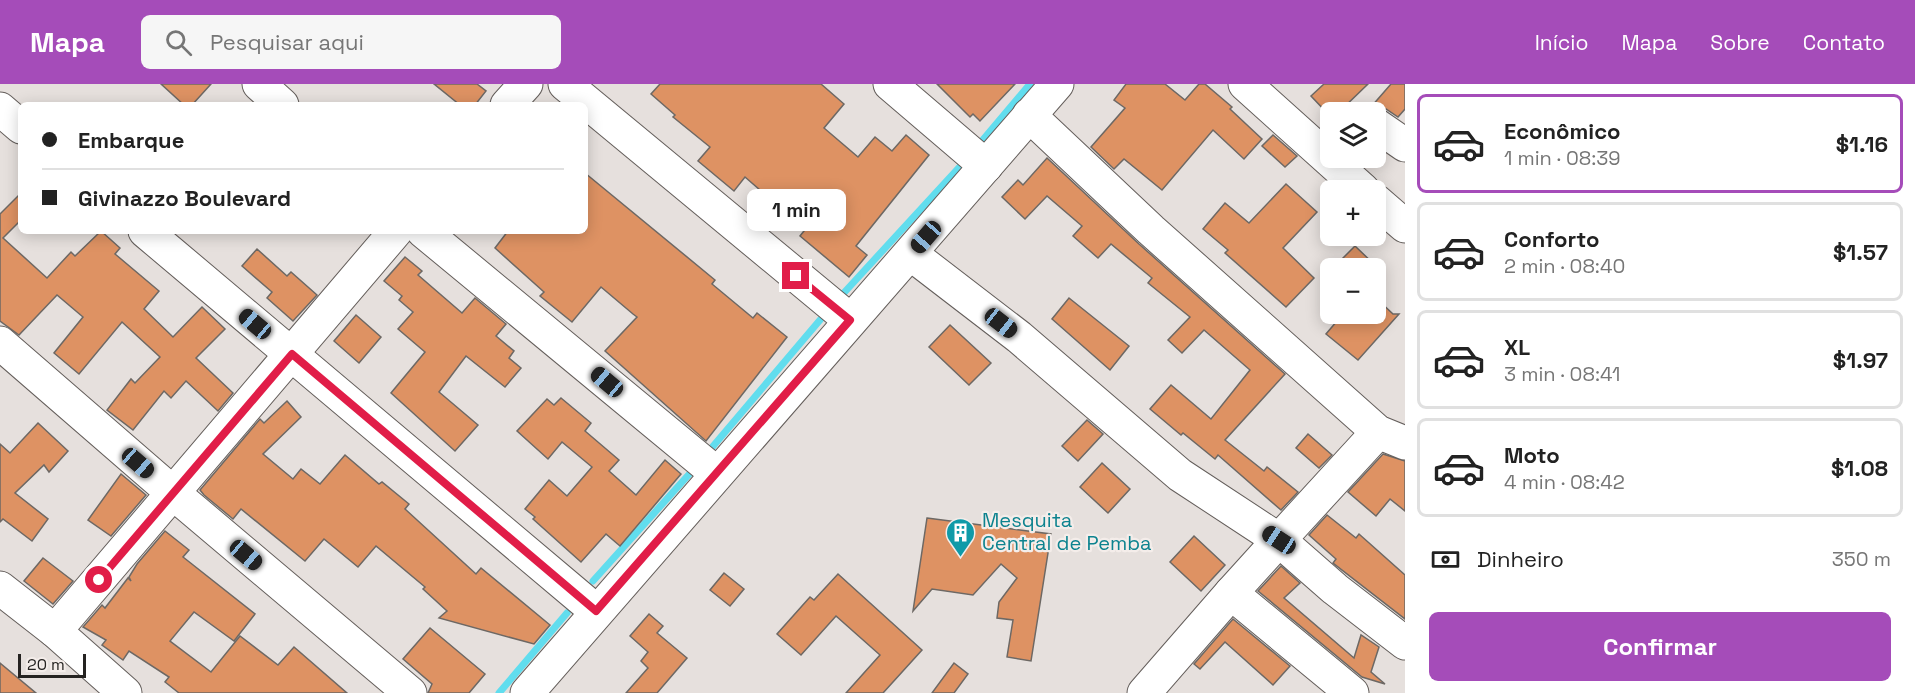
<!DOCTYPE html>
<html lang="pt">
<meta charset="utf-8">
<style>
:root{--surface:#fff;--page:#f6f6f6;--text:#222;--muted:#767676;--line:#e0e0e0;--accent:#a54cb9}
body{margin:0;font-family:"Space Grotesk",sans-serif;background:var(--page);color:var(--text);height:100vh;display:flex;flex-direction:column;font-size:22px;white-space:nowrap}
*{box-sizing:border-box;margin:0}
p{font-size:20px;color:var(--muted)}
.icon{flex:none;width:33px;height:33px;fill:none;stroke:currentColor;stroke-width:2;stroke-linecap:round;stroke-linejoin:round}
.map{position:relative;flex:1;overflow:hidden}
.side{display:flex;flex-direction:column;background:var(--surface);width:510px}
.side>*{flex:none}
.hud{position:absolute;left:18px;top:18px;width:570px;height:132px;border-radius:9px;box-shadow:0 3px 15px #0003;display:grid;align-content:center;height:132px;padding:0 24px;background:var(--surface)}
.tools{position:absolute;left:1320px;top:18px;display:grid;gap:12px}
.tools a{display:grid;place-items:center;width:66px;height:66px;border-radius:9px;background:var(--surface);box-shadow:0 3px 15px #0003;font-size:30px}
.scale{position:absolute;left:18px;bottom:15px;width:68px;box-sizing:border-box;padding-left:6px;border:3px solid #252321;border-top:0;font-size:16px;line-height:21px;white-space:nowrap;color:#252321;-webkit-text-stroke:4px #f4edea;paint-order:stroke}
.end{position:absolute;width:27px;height:27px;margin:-14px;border:8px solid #e11d48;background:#fff;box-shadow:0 0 0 3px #fff}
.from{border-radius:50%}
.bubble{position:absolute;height:42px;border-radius:9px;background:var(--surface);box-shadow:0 3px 15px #0003;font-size:20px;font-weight:600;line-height:42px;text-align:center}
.car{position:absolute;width:18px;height:36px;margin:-18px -9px;border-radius:8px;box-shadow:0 0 4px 2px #0007;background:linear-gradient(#222 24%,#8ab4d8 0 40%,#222 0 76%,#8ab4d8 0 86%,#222 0)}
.hud b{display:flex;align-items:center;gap:21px;height:57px;font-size:22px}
.hud b+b{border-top:2px solid var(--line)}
.hud i{width:15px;height:15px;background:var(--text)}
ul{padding:10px 0 0;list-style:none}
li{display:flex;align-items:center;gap:18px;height:99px;margin:0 12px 9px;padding:0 12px;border:3px solid var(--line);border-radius:9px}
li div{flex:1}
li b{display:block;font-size:22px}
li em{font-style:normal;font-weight:600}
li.current{border-color:var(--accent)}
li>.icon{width:54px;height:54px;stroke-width:1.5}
.pay{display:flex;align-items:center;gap:15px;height:66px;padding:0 24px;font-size:22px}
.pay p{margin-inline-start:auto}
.action{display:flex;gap:12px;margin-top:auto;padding:12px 24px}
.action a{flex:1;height:69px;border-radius:9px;background:var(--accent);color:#fff;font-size:24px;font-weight:600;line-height:69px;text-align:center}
header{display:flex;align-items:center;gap:36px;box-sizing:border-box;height:84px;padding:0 30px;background:var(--accent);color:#fff}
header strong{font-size:28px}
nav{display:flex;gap:33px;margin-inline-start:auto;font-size:21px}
.search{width:420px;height:54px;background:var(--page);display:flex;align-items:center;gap:15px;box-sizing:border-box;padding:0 21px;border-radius:9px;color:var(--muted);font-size:22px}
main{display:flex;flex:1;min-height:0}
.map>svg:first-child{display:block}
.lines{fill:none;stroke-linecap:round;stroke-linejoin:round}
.stream{stroke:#61ddee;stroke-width:7}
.building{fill:#de9263;stroke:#6d6864;stroke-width:1.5}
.minor-casing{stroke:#645e5b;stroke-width:35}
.minor{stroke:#fff;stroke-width:33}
.route{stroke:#e11d48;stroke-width:8}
.labels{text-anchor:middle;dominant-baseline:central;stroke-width:4.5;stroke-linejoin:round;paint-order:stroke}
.culture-label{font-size:20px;fill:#0d838f;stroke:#f4edea;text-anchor:start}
</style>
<header>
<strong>Mapa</strong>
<div class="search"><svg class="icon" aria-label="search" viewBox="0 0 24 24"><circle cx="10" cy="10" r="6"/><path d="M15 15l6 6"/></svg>Pesquisar aqui</div>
<nav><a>Início</a><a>Mapa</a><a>Sobre</a><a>Contato</a></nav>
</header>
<main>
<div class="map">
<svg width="1405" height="609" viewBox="0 0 1405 609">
<rect width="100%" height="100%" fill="#e6e0dd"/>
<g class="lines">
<g class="stream">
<polyline points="976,64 1030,0"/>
<polyline points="841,212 965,77"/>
<polyline points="709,367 820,236"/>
<polyline points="593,497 692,387"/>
<polyline points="499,609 567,529"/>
</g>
</g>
<g class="building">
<polygon points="161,0 211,0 192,21 184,21"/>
<polygon points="434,0 477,0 486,7 475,21 460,21"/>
<polygon points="660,0 821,0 844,20 824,44 858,73 875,53 892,67 906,51 929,71 856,162 867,171 849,193 800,152 808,142 778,117 776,120 745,93 734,107 698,77 710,63 673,33 675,31 651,10"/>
<polygon points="937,0 1015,0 980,37 973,30 970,33"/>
<polygon points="1126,0 1165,0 1185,16 1199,0 1205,0 1232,23 1230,25 1262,55 1244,75 1213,46 1162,106 1124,75 1114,85 1091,63 1125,24 1114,16"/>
<polygon points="1324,0 1368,0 1339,28 1330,28 1330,32 1311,12"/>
<polygon points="1391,0 1405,0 1405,25 1398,33 1386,25 1371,23"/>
<polygon points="1273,51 1297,72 1285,83 1262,62"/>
<polygon points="1047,74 1139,160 1285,290 1225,356 1264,387 1267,383 1298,408 1281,426 1218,371 1215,375 1183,349 1181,351 1150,325 1171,301 1211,335 1250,286 1204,246 1182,269 1168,256 1190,233 1148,199 1152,194 1111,160 1098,174 1073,152 1082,142 1047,112 1025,135 1002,113 1018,96 1023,101"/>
<polygon points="585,89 715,196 712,200 753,234 757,229 787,253 706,357 605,267 637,233 633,230 601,203 572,238 540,212 544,208 495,164 508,147 585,147"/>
<polygon points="1286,100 1317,128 1283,164 1314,194 1286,223 1225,169 1228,166 1203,145 1225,119 1249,139"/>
<polygon points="21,109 21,136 3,154 47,194 71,168 75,172 101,147 120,164 115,170 159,207 144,225 173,253 202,223 225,245 196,274 233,309 218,327 186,297 171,314 164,307 133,346 107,326 131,295 135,299 160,273 122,238 79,290 54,269 83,233 57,211 19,251 0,237 0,130"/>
<polygon points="1355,162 1378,184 1333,184"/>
<polygon points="257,165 287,192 291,188 317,211 293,237 267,214 272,208 242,182"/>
<polygon points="405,173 422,187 418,191 462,229 475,214 506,240 496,252 514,267 509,274 521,284 505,303 466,272 439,308 478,341 455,367 391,309 425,268 398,245 413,228 399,216 402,212 384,197"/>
<polygon points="1069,214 1129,262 1110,286 1052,235"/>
<polygon points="1376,214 1393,230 1399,230 1358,276 1326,250 1343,230 1376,230"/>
<polygon points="356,231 381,253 359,279 334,257"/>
<polygon points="950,241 991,279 969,301 929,263"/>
<polygon points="561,314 591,339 585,347 619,376 609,387 636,411 665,376 681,390 620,462 606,450 581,478 533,435 535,433 525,425 549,396 567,412 592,383 562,358 548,375 517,347 547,315 554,321"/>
<polygon points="287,317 301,333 263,370 293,395 301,385 320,400 345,371 379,400 382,398 409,420 405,425 476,490 481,484 550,541 534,560 439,534 447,527 423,505 425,503 376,462 358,483 324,455 305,477 241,425 233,435 204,411 200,406 260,335 264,339"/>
<polygon points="1087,336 1103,350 1078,377 1062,362"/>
<polygon points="38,339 68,367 49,388 44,381 15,409 48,435 32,457 3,435 0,438 0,360 10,369"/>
<polygon points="1308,350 1332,371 1319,384 1296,364"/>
<polygon points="1383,370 1405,377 1405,427 1390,415 1376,432 1348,408"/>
<polygon points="1102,379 1130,405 1108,429 1080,403"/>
<polygon points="121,390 146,411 111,452 88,436"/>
<polygon points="1327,431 1356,454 1359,450 1405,491 1405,535 1333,479 1336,475 1309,451"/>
<polygon points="927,434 1051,450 1031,577 1007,573 1013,536 997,534 999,518 1017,494 1001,480 973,511 932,505 913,527"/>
<polygon points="165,447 189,466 183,473 255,530 234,557 194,528 170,557 211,588 240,552 278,581 294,563 347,609 179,609 165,598 169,593 129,567 123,576 102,561 106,556 83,543 102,521 105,524 128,494 131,497 129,493 137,480"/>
<polygon points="1194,452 1225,481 1201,507 1170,478"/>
<polygon points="43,474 73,497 53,520 24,497"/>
<polygon points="1281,482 1300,499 1284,514 1354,574 1361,551 1379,563 1371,588 1385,600 1362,593 1258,507"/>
<polygon points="724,489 744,505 730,522 710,506"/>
<polygon points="838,490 922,566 883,609 846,609 880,571 836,532 801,571 777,550 810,513 814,516"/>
<polygon points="649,530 663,542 657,549 687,574 657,609 626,609 648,584 641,577 648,568 630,552"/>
<polygon points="1233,535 1290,582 1273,601 1225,558 1200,585 1194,580"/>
<polygon points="430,544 485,590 469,609 428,609 432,600 403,575"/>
<polygon points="0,579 36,609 0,609"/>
<polygon points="954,579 968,590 954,609 932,609"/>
</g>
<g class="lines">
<defs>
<g id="minor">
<polyline points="259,0 282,21"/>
<polyline points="565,0 850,236"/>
<polyline points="890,0 986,82"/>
<polyline points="1245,0 1363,106"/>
<polyline points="507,21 526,0"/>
<polyline points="0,25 21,43"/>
<polyline points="1029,31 1151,146 1378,348 1405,359"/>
<polyline points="1376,41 1405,61"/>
<polyline points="1376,117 1405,142"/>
<polyline points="145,147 596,527"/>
<polyline points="423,147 716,389"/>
<polyline points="911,170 1019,253 1180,391 1279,456 1231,509 1352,609"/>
<polyline points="0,259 173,409 410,609"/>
<polyline points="1378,348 1279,456 1335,505 1405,559"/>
<polyline points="0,504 55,547 125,609"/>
<polyline points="55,547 396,147"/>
<polyline points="527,609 1057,0"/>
<polyline points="1144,609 1231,509"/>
</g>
</defs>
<use href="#minor" class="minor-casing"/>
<use href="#minor" class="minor"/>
</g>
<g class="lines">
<polyline class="route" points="99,496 292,270 596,527 850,236 796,192"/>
</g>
<defs>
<symbol id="building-pin" viewBox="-11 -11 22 30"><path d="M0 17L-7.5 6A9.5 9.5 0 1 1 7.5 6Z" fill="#0f9aa8" stroke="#f4edea"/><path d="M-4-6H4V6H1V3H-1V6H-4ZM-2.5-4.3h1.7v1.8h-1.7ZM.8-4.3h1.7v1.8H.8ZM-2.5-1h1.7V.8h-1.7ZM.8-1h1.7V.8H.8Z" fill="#fff"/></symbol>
</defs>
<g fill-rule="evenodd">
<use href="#building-pin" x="944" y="432" width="33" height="45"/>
</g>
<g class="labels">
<g class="culture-label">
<text x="982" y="436">Mesquita<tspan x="982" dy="23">Central de Pemba</tspan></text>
</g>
</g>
</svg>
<div class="tools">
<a><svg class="icon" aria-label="layers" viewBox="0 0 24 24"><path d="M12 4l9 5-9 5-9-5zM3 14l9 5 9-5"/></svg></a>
<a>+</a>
<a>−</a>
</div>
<div class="scale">20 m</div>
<i class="end from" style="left:99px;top:496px"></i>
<i class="end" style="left:796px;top:192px"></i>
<div class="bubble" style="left:747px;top:105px;width:99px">1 min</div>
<i class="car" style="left:926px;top:153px;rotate:221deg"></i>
<i class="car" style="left:1001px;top:239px;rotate:128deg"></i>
<i class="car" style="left:255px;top:240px;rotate:310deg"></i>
<i class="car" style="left:607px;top:298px;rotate:310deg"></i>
<i class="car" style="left:138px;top:379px;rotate:131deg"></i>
<i class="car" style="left:1279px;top:456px;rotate:303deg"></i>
<i class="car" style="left:246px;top:471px;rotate:130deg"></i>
<div class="hud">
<b><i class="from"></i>Embarque</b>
<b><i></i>Givinazzo Boulevard</b>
</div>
</div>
<section class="side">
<ul>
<li class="current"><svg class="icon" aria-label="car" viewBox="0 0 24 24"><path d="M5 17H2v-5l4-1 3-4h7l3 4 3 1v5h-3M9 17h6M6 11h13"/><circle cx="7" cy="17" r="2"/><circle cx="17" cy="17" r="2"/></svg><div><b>Econômico</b><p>1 min · 08:39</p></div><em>$1.16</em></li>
<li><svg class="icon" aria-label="car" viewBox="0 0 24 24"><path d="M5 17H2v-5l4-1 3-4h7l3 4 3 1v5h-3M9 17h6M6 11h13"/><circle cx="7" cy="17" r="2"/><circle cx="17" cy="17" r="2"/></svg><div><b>Conforto</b><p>2 min · 08:40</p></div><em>$1.57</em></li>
<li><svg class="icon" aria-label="car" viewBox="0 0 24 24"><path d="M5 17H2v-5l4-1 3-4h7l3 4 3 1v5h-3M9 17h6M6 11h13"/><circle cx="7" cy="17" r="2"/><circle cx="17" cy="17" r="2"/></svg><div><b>XL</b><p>3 min · 08:41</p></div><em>$1.97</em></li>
<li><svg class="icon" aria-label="car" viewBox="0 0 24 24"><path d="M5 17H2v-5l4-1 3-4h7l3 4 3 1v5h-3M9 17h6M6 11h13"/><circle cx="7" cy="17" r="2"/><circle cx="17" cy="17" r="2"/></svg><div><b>Moto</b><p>4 min · 08:42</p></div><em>$1.08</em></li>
</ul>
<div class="pay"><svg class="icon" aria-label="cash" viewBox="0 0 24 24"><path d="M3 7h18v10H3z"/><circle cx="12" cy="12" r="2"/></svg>Dinheiro<p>350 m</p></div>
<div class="action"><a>Confirmar</a></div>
</section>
</main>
